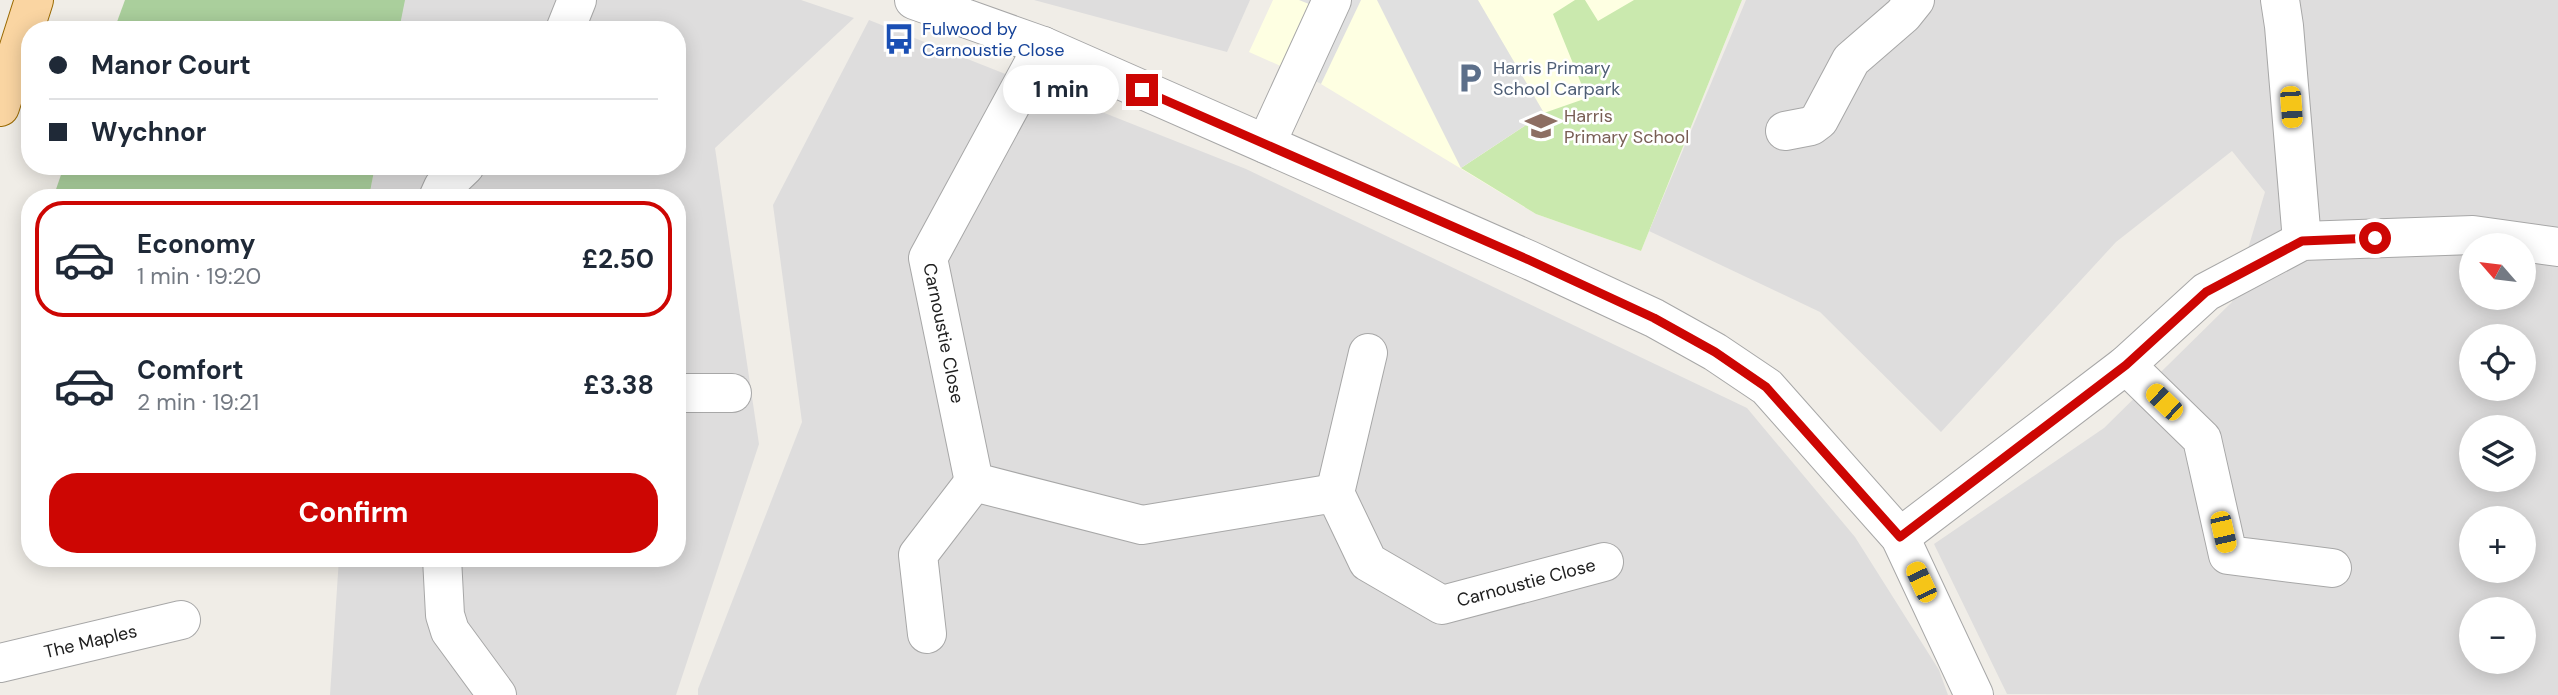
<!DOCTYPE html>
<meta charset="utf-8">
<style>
:root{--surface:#fff;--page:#f2f2f3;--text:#1f2937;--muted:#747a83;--line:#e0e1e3;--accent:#cd0603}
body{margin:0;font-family:"DM Sans",sans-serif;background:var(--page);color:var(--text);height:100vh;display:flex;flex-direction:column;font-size:26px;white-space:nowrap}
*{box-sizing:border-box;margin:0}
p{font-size:23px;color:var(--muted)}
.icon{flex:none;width:38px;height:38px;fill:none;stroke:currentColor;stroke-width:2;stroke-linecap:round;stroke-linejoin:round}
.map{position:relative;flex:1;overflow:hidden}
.panel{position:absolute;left:21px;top:189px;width:665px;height:378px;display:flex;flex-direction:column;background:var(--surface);border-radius:28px;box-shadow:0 4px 18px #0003}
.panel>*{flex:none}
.guide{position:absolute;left:21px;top:21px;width:665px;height:154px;border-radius:28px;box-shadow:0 4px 18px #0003;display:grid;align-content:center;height:154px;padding:0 28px;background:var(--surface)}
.needle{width:46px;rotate:298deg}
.controls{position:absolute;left:2459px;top:233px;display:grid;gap:14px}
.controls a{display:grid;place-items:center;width:77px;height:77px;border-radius:50%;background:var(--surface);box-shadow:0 4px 18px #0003;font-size:35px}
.end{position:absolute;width:32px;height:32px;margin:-16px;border:9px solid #cd0603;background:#fff;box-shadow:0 0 0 4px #fff}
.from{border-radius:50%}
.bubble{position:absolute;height:49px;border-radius:24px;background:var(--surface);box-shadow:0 4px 18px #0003;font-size:23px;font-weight:700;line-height:49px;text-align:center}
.car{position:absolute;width:21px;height:42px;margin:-21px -10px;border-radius:9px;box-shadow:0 0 5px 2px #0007;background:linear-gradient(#f5c518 24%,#345 0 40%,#f5c518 0 76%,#345 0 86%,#f5c518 0)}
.guide b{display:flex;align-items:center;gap:24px;height:66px;font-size:26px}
.guide b+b{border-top:2px solid var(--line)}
.guide i{width:18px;height:18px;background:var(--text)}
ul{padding:12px 0 0;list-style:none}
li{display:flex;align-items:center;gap:21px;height:116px;margin:0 14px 10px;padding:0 14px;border:4px solid transparent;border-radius:28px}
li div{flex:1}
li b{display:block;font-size:26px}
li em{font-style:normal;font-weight:700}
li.current{border-color:var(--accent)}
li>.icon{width:63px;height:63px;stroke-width:1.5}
.cta{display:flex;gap:14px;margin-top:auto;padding:14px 28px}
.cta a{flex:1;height:80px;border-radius:28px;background:var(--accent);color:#fff;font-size:28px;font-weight:700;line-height:80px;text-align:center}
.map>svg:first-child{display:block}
.residential{fill:#dedddd;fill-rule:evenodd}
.education{fill:#feffe2}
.grass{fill:#cae9ae}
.forest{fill:#aacf9c}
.parking{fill:#e0e0e0}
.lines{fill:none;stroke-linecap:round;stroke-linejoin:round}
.minor-casing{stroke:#a7a7a7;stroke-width:40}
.major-casing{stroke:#9a6a02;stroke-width:40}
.minor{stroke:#fff;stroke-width:38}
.major{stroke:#fad5a2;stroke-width:38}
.route{stroke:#cd0603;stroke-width:9}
.labels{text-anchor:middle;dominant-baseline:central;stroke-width:5;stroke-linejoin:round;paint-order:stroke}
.transit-label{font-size:18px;fill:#164399;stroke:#fff;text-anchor:start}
.service-label{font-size:18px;fill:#4e5e75;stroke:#fff;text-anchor:start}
.education-label{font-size:18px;fill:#785e54;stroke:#fff;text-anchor:start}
.street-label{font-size:18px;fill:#202020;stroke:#fff}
</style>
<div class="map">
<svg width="2558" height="695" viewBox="0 0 2558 695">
<rect width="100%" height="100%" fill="#f0ede7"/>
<g class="residential">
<polygon points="402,0 801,0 854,18 715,148 759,444 676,695 330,695 339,558 677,558 677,198 369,198 375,166 677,166 677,30 397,30"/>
<polygon points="1034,0 1250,0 1227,52"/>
<path d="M1746 0H2558V695L2007 694 1934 544 2104 428 2232 302 2265 192 2232 151 2116 242 1941 432 1820 312 1649 231ZM2471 245H2524V298H2471ZM2471 336H2524V388H2471ZM2471 427H2524V480H2471ZM2471 518H2524V570H2471ZM2471 609H2524V662H2471Z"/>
<polygon points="869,20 1246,169 1747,408 1855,537 1939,670 1948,695 698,695 698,689 802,422 773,205"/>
</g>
<polygon class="education" points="1273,0 1742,0 1641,251 1536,214 1321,84 1249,52"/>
<polygon class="grass" points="1575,0 1585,0 1598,21 1634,0 1742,0 1641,251 1536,214 1461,168 1544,113 1587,98 1553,14"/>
<g class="forest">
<polygon points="125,0 405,0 399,30 114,30"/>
<polygon points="64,166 375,166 369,197 53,198"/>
</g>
<g class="parking">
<polygon points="1299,0 1361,0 1321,84 1286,68 1314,6"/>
<polygon points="1377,0 1478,0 1544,113 1461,168"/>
</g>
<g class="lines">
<defs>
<g id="minor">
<polyline points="914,0 1043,46 1529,260 1654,318 1715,352 1767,387 1900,537 1974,695"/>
<polyline points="2280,0 2284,26 2302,241"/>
<polyline points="565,30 577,0"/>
<path id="s1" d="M1043 46 928 258 974 482 1142 525 1335 493 1368 562 1442 605 1604 562"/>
<polyline points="1785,131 1811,126 1819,120 1851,60 1903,15 1915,0"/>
<polyline points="1266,144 1332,0"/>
<polyline points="438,198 443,187 465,166"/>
<polyline points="2126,365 2202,439 2228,555 2332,568"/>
<polyline points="677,393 732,393"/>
<polyline points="1335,493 1368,353"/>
<polyline points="1900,537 2126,365 2206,292 2302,241 2473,235 2558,247"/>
<polyline points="442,558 445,615 450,631 497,695"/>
<polyline points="927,634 918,555 974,482"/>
<path id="s2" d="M0 663 181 620"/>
</g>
<polyline id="major" points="0,107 34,0"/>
</defs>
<use href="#minor" class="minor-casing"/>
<use href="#major" class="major-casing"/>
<use href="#minor" class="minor"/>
<use href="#major" class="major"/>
</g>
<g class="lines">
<polyline class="route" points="1142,90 1529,260 1654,318 1715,352 1766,387 1900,537 2126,365 2206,292 2302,241 2375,238"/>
</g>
<defs>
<symbol id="bus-bare" viewBox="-9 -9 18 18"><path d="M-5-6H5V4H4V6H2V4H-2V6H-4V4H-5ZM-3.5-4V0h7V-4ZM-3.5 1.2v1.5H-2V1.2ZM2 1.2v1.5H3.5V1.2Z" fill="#1a4fb4" stroke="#fff" stroke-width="2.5" paint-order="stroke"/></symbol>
<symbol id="parking-bare" viewBox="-9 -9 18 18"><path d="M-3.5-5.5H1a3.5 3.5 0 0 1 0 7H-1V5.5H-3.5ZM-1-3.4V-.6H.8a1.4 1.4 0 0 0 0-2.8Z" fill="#5c6f8a" stroke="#fff" stroke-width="2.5" paint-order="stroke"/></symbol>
<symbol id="school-bare" viewBox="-9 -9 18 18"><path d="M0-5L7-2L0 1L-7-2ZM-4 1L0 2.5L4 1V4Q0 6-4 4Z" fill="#8d6e63" stroke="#fff" stroke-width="2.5" paint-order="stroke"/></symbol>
</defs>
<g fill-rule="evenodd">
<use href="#bus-bare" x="877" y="17" width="44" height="44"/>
<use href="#parking-bare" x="1448" y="56" width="44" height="44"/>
<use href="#school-bare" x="1519" y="104" width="44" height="44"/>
</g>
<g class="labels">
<g class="transit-label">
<text x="922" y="29">Fulwood by<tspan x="922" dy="21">Carnoustie Close</tspan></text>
</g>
<g class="service-label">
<text x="1493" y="68">Harris Primary<tspan x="1493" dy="21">School Carpark</tspan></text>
</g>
<g class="education-label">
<text x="1564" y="116">Harris<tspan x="1564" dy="21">Primary School</tspan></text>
</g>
<g class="street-label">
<text stroke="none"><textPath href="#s1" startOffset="318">Carnoustie Close</textPath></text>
<text stroke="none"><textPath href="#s1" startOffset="1088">Carnoustie Close</textPath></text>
<text stroke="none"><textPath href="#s2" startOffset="93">The Maples</textPath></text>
</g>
</g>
</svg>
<div class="controls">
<a><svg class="needle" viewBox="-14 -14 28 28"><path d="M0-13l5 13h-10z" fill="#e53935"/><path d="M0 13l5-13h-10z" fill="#747a83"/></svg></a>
<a><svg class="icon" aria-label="locate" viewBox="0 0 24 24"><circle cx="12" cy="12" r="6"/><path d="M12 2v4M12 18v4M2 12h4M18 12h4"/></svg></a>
<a><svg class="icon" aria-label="layers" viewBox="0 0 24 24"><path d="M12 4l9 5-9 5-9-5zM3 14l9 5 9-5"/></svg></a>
<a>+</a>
<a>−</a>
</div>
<i class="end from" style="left:2375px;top:238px"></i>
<i class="end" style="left:1142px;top:90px"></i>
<div class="bubble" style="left:1003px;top:65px;width:116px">1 min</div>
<i class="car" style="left:2291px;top:107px;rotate:176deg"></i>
<i class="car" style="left:2164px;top:402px;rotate:314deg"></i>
<i class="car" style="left:2223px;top:532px;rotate:167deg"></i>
<i class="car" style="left:1921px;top:582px;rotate:335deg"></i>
<div class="guide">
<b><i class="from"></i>Manor Court</b>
<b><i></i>Wychnor</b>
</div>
<section class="panel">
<ul>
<li class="current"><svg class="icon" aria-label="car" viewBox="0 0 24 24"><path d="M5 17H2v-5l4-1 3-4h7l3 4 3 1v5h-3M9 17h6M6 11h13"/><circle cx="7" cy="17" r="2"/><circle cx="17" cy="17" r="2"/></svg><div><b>Economy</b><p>1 min · 19:20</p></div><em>£2.50</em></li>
<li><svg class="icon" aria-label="car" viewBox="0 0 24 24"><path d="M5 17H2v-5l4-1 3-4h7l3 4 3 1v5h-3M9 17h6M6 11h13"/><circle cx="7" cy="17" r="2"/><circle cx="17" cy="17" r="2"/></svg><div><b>Comfort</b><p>2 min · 19:21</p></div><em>£3.38</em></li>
</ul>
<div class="cta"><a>Confirm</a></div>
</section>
</div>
